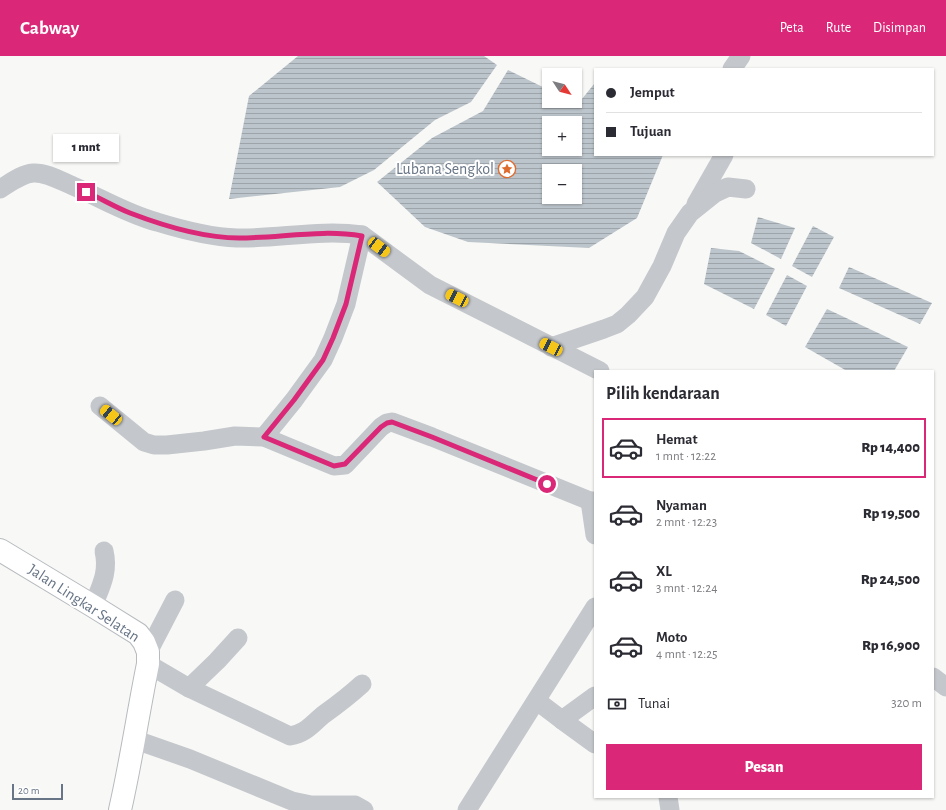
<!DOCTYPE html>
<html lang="id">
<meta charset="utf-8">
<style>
:root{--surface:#fff;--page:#f7f7f7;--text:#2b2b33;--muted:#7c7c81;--line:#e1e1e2;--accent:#db2777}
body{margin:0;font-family:"Alegreya Sans",sans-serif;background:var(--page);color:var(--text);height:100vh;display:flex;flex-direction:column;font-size:15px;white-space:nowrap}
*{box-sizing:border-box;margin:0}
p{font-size:13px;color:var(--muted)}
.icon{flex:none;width:22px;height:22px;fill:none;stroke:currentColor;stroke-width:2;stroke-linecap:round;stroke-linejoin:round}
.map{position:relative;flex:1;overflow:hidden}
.side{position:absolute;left:594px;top:314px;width:340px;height:428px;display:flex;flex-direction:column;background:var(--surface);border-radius:0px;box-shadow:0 1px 3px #0004}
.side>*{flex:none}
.top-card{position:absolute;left:594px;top:12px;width:340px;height:88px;border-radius:0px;box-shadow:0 1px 3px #0004;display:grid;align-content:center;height:88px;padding:0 12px;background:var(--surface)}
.needle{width:26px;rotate:126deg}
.controls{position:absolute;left:542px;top:12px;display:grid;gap:8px}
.controls a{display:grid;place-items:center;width:40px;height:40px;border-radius:0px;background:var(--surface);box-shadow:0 1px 3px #0004;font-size:20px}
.scale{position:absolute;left:12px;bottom:10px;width:51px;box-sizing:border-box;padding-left:4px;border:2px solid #687586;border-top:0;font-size:11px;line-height:14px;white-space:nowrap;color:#687586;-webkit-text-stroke:3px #fff;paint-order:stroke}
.end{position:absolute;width:18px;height:18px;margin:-9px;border:5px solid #db2777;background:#fff;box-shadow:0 0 0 2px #fff}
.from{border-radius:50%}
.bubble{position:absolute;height:28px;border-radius:0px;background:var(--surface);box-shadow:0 1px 3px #0004;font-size:13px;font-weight:800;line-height:28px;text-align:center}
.car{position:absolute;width:12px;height:24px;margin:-12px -6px;border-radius:5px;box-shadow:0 0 3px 1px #0007;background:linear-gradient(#f5c518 24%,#345 0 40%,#f5c518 0 76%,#345 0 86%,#f5c518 0)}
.top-card b{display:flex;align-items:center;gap:14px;height:38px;font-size:15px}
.top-card b+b{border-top:1px solid var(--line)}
.top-card i{width:10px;height:10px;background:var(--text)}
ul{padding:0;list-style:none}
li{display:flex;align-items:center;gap:12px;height:60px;margin:0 8px 6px;padding:0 4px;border:2px solid transparent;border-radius:0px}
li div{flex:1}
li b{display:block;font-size:15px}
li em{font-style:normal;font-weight:800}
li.on{border-color:var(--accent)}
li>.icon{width:36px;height:36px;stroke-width:1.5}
h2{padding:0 12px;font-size:18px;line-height:48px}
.pay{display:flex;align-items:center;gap:10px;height:44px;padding:0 12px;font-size:15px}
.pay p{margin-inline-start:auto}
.button{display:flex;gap:8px;margin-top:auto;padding:8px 12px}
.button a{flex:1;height:46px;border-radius:0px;background:var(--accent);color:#fff;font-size:16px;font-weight:800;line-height:46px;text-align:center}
header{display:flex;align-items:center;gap:24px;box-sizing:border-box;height:56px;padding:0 20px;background:var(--accent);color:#fff}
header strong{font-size:19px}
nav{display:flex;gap:22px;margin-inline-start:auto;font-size:14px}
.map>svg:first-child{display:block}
.water{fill:url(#water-rules);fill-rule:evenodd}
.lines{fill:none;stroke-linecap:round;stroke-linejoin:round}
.major-casing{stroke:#b7bbbf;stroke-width:24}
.minor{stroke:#c4c7cb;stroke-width:19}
.major{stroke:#fff;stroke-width:22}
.route{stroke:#db2777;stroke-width:5}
.labels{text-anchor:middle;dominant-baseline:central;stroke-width:4;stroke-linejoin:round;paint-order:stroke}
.poi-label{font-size:16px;fill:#687586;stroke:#fff;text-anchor:end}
.street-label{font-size:16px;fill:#687586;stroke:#fff}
</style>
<header>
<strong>Cabway</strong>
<nav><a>Peta</a><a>Rute</a><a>Disimpan</a></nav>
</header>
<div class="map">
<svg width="946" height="754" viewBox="0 0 946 754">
<defs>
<pattern id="water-rules" width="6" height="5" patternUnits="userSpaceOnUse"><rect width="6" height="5" fill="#bcc5cb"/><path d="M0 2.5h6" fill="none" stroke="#9da5aa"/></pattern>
</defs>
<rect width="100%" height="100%" fill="#f8f8f6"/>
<g class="water">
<polygon points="298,0 484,0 497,9 471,46 435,64 374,114 340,131 229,143 249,40"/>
<path d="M508 14 549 34V45H572L578 48 594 28 595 29V99H663L637 162 589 192 468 186 425 171 377 126 432 82 483 55ZM549 67H575V93H549ZM549 115H575V141H549Z"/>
<polygon points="758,161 795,172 781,203 751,187"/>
<polygon points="813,170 834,181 812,221 792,210"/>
<polygon points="711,192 739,195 775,213 754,253 704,228"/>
<polygon points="849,211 932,247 920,268 839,232"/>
<polygon points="787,219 807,230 786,270 766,259"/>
<polygon points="827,253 908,291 894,315 847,315 805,291"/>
</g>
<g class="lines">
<defs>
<path id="major" d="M0 494 93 550 138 578 144 586 148 596V608C138 657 131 706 120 754"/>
</defs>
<use href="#major" class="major-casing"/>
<g class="minor">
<polyline points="732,13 741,0"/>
<path d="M0 133C10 127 21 118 33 117 46 116 61 125 73 130 101 142 127 158 157 166 183 174 209 181 237 182 278 183 320 173 362 179L430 229 600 315"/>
<polyline points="696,148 724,99"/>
<polyline points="551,291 604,273 617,268 628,259 645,241 662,210 676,177 690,157 715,137 728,131 746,133"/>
<polyline points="100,350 144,386 154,389 167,389 204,385 235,380 264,381 334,410 345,409 381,371 387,367 392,366 432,381 590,445 595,445"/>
<polyline points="264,381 294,344 323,304 333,282 346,248 362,179"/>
<polyline points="590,445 595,479"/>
<path d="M93 550C101 530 109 516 104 495"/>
<polyline points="148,596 175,544"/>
<path d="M148 608 189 632 290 680C306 677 311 669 323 659 337 649 350 639 362 628"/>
<polyline points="933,621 946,631"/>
<polyline points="189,632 217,605 238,582"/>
<polyline points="537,645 562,664 595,640"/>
<polyline points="562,664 595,688"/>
<polyline points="133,683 190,703 292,745 311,749 355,749 364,754"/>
<polyline points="668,741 670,754"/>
<polyline points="467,754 595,551"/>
</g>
<use href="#major" class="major"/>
</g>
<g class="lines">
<path class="route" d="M86 136C100 142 115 151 130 157 164 170 202 182 239 182 280 182 322 173 362 180L346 248 333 282 323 304 294 344 264 381 334 410 345 408 381 371 387 367 392 366 432 381 547 428"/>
</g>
<defs>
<symbol id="sight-ring" viewBox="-11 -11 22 22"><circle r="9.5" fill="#fff" stroke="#df6c2f" stroke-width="1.5"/><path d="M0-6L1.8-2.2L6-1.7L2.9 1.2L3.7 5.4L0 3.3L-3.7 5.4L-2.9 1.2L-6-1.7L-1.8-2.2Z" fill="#df6c2f"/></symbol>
</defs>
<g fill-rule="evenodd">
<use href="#sight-ring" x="497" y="103" width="20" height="20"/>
</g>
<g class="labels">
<g class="poi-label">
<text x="494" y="113">Lubana Sengkol</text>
</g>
<g class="street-label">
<text transform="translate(84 547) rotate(33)">Jalan Lingkar Selatan</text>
</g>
</g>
</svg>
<div class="controls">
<a><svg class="needle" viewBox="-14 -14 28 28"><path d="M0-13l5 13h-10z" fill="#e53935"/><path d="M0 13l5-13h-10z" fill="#7c7c81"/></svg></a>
<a>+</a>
<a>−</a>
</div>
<div class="scale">20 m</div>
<i class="end from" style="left:547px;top:428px"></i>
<i class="end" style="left:86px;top:136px"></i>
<div class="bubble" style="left:53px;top:78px;width:66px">1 mnt</div>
<i class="car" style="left:379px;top:191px;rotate:127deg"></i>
<i class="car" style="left:457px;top:242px;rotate:297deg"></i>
<i class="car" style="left:551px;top:291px;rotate:297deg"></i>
<i class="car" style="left:111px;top:359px;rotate:309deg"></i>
<div class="top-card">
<b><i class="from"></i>Jemput</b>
<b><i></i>Tujuan</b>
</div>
<section class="side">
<h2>Pilih kendaraan</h2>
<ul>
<li class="on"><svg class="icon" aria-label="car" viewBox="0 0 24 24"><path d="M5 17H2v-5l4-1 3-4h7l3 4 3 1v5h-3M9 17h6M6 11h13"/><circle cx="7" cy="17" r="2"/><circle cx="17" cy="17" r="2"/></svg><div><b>Hemat</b><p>1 mnt · 12:22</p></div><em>Rp 14,400</em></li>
<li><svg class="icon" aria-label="car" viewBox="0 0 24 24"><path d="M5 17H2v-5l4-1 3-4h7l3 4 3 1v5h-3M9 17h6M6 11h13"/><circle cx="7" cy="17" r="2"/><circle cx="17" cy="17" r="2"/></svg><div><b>Nyaman</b><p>2 mnt · 12:23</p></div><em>Rp 19,500</em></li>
<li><svg class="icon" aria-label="car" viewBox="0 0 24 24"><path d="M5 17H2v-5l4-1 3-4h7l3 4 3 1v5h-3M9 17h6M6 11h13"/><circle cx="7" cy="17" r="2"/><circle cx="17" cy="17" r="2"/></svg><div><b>XL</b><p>3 mnt · 12:24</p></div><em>Rp 24,500</em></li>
<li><svg class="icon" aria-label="car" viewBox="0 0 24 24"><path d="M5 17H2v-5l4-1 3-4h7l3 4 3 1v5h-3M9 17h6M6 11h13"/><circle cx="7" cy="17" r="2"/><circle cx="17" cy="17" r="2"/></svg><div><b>Moto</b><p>4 mnt · 12:25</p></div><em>Rp 16,900</em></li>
</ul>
<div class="pay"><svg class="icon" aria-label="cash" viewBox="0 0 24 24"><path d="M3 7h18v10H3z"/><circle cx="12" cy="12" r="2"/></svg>Tunai<p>320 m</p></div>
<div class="button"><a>Pesan</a></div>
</section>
</div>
